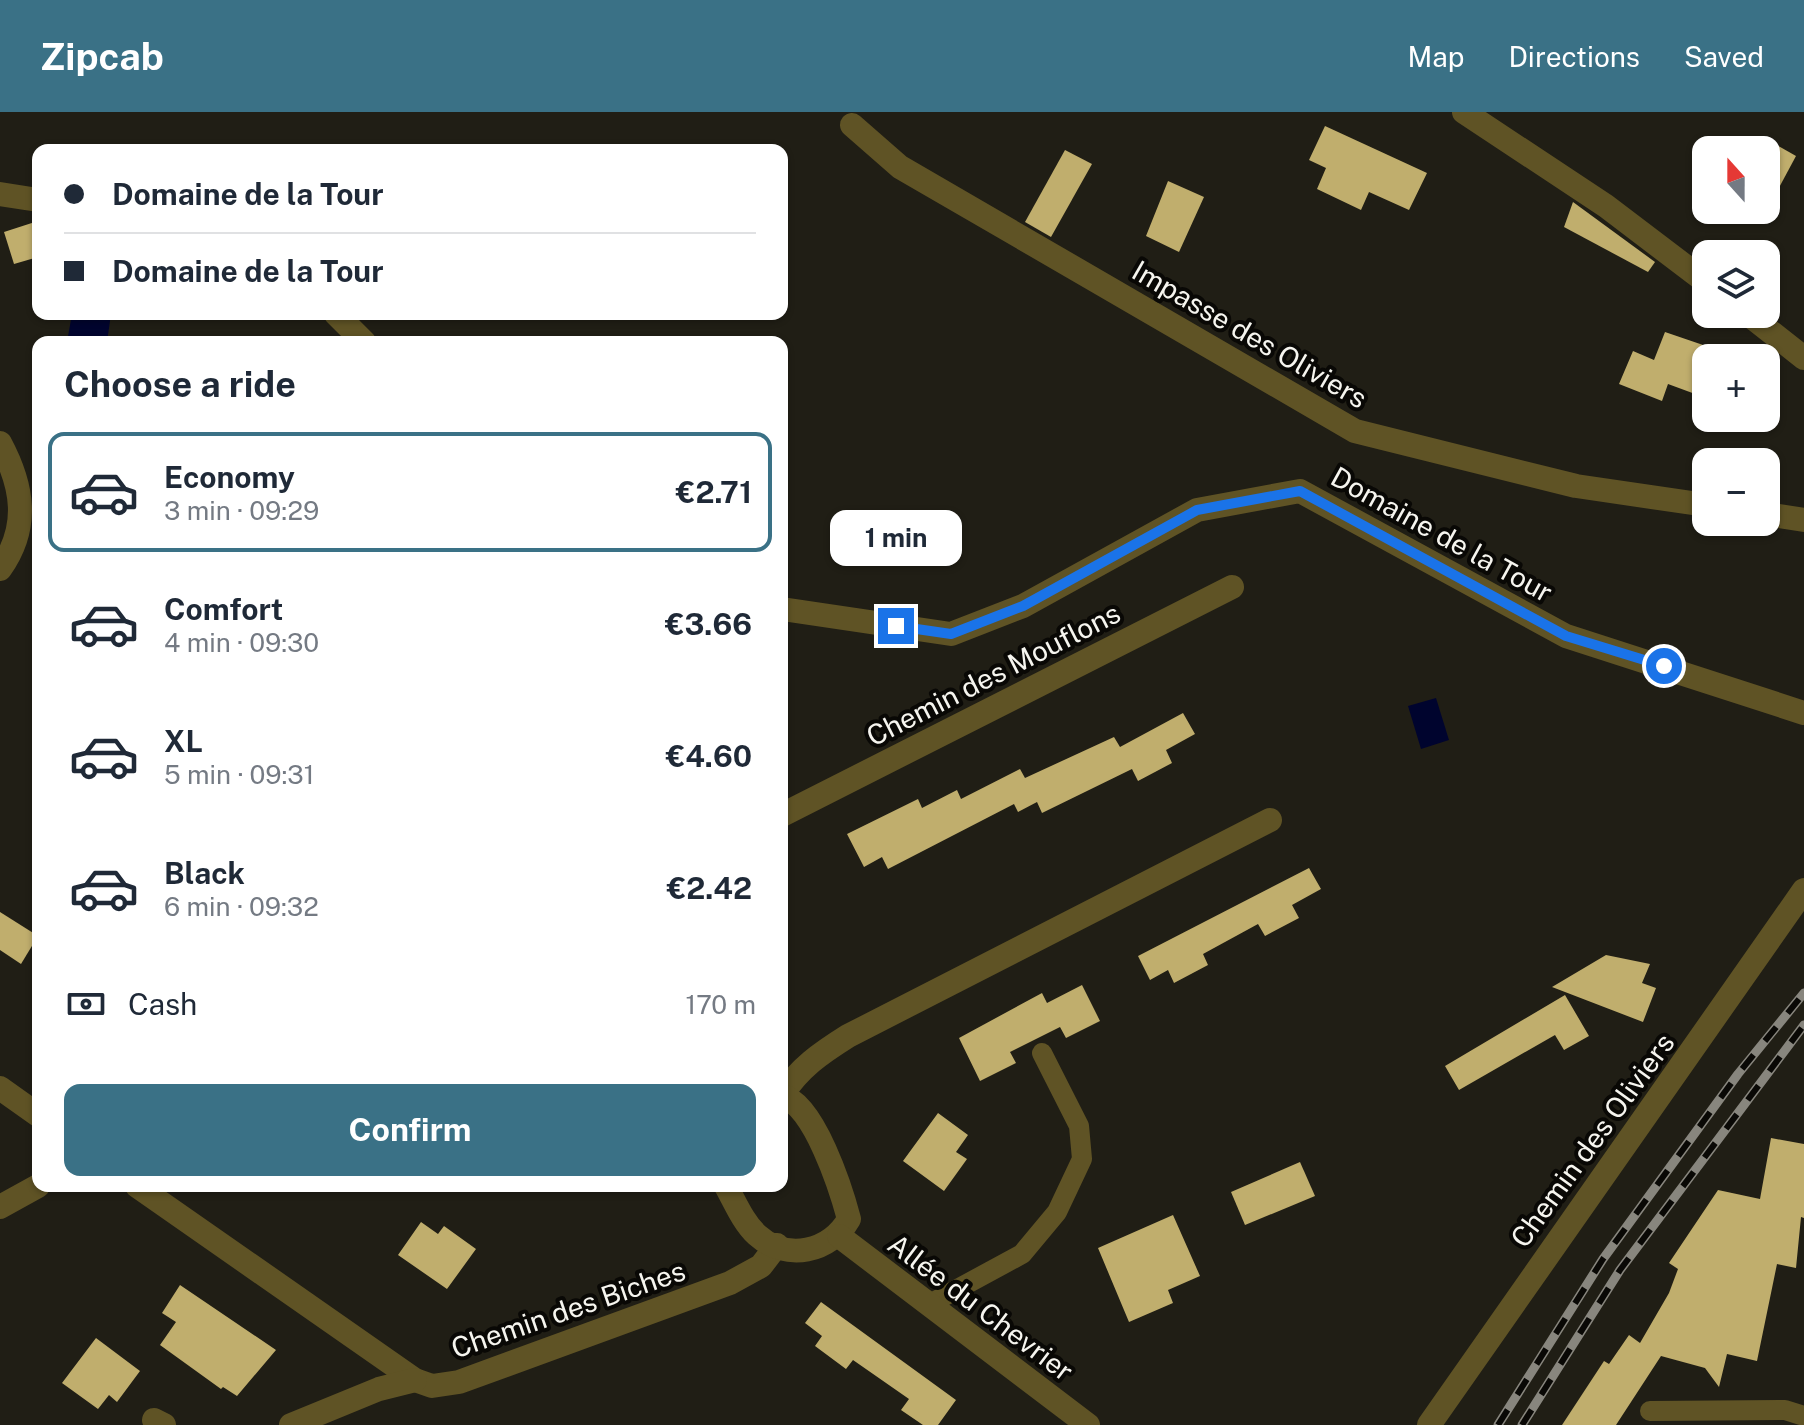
<!DOCTYPE html>
<meta charset="utf-8">
<style>
:root{--surface:#fff;--page:#f6f6f7;--text:#1f2937;--muted:#747a83;--line:#e0e1e3;--accent:#3a7186}
body{margin:0;font-family:"Public Sans",sans-serif;background:var(--page);color:var(--text);height:100vh;display:flex;flex-direction:column;font-size:30px;white-space:nowrap}
*{box-sizing:border-box;margin:0}
p{font-size:26px;color:var(--muted)}
.icon{flex:none;width:44px;height:44px;fill:none;stroke:currentColor;stroke-width:2;stroke-linecap:round;stroke-linejoin:round}
.map{position:relative;flex:1;overflow:hidden}
.drawer{position:absolute;left:32px;top:224px;width:756px;height:856px;display:flex;flex-direction:column;background:var(--surface);border-radius:16px;box-shadow:0 2px 6px #0004}
.drawer>*{flex:none}
.top-card{position:absolute;left:32px;top:32px;width:756px;height:176px;border-radius:16px;box-shadow:0 2px 6px #0004;display:grid;align-content:center;height:176px;padding:0 32px;background:var(--surface)}
.needle{width:52px;rotate:339deg}
.tools{position:absolute;left:1692px;top:24px;display:grid;gap:16px}
.tools a{display:grid;place-items:center;width:88px;height:88px;border-radius:16px;background:var(--surface);box-shadow:0 2px 6px #0004;font-size:40px}
.end{position:absolute;width:36px;height:36px;margin:-18px;border:10px solid #1a73e8;background:#fff;box-shadow:0 0 0 4px #fff}
.from{border-radius:50%}
.bubble{position:absolute;height:56px;border-radius:16px;background:var(--surface);box-shadow:0 2px 6px #0004;font-size:26px;font-weight:700;line-height:56px;text-align:center}
.top-card b{display:flex;align-items:center;gap:28px;height:76px;font-size:30px}
.top-card b+b{border-top:2px solid var(--line)}
.top-card i{width:20px;height:20px;background:var(--text)}
ul{padding:0;list-style:none}
li{display:flex;align-items:center;gap:24px;height:120px;margin:0 16px 12px;padding:0 16px;border:4px solid transparent;border-radius:16px}
li div{flex:1}
li b{display:block;font-size:30px}
li em{font-style:normal;font-weight:700}
li.active{border-color:var(--accent)}
li>.icon{width:72px;height:72px;stroke-width:1.5}
h2{padding:0 32px;font-size:36px;line-height:96px}
.pay{display:flex;align-items:center;gap:20px;height:88px;padding:0 32px;font-size:30px}
.pay p{margin-inline-start:auto}
.cta{display:flex;gap:16px;margin-top:auto;padding:16px 32px}
.cta a{flex:1;height:92px;border-radius:16px;background:var(--accent);color:#fff;font-size:32px;font-weight:700;line-height:92px;text-align:center}
header{display:flex;align-items:center;gap:48px;box-sizing:border-box;height:112px;padding:0 40px;background:var(--accent);color:#fff}
header strong{font-size:38px}
nav{display:flex;gap:44px;margin-inline-start:auto;font-size:28px}
.map>svg:first-child{display:block}
.water{fill:#00042e}
.building{fill:#c0ae6d}
.lines{fill:none;stroke-linecap:round;stroke-linejoin:round}
.service{stroke:#5f5325;stroke-width:20}
.minor{stroke:#5f5325;stroke-width:24}
.rail-casing{stroke:#88867e;stroke-width:9}
.rail{stroke:#090805;stroke-width:6;stroke-dasharray:18;stroke-linecap:butt}
.route{stroke:#1a73e8;stroke-width:10}
.labels{text-anchor:middle;dominant-baseline:central;stroke-width:8;stroke-linejoin:round;paint-order:stroke}
.street-label{font-size:28px;fill:#f6f5ef;stroke:#090805}
</style>
<header>
<strong>Zipcab</strong>
<nav><a>Map</a><a>Directions</a><a>Saved</a></nav>
</header>
<div class="map">
<svg width="1804" height="1313" viewBox="0 0 1804 1313">
<rect width="100%" height="100%" fill="#201e15"/>
<g class="water">
<polygon points="72,202 111,202 107,230 67,230"/>
<polygon points="1436,586 1449,628 1421,637 1408,594"/>
</g>
<g class="building">
<polygon points="1325,14 1427,61 1409,98 1369,80 1361,98 1317,77 1326,56 1309,48"/>
<polygon points="1766,27 1796,44 1766,100"/>
<polygon points="1065,38 1092,52 1051,125 1025,110"/>
<polygon points="1168,69 1204,85 1179,140 1146,124"/>
<polygon points="1573,90 1655,150 1648,160 1564,115"/>
<polygon points="38,109 38,145 14,152 4,120"/>
<polygon points="1665,220 1706,234 1706,286 1668,272 1662,289 1619,272 1633,239 1654,248"/>
<polygon points="1183,601 1195,622 1166,638 1172,651 1138,669 1132,657 1042,701 1037,690 1018,700 1014,692 888,757 882,745 864,755 847,722 918,687 922,696 957,678 961,687 1020,657 1025,666 1114,625 1120,635"/>
<polygon points="1309,756 1321,777 1292,793 1299,806 1265,824 1258,812 1203,842 1208,853 1174,871 1168,858 1150,868 1138,844"/>
<polygon points="0,800 38,824 21,852 0,838"/>
<polygon points="1606,843 1650,852 1642,871 1656,876 1643,910 1552,875"/>
<polygon points="1082,873 1100,909 1066,926 1060,915 1010,940 1016,951 980,969 959,926 1042,881 1047,891"/>
<polygon points="1565,883 1589,924 1564,938 1555,923 1459,978 1445,954"/>
<polygon points="938,1001 968,1023 956,1040 967,1047 944,1079 903,1049"/>
<polygon points="1771,1026 1804,1032 1804,1106 1801,1105 1796,1156 1777,1152 1757,1249 1727,1242 1719,1275 1705,1256 1661,1244 1616,1313 1562,1313 1604,1249 1609,1252 1629,1223 1640,1231 1669,1181 1678,1157 1669,1151 1718,1078 1760,1087"/>
<polygon points="1300,1050 1315,1084 1245,1113 1231,1080"/>
<polygon points="1173,1103 1200,1164 1168,1178 1173,1191 1129,1210 1098,1136"/>
<polygon points="421,1110 438,1122 444,1114 476,1137 447,1177 398,1143"/>
<polygon points="180,1173 276,1238 237,1284 223,1275 221,1277 160,1233 176,1210 162,1201"/>
<polygon points="821,1190 956,1288 938,1313 923,1313 901,1298 909,1287 853,1248 846,1257 815,1234 822,1224 805,1211"/>
<polygon points="96,1226 140,1259 117,1290 109,1283 98,1297 62,1271"/>
</g>
<g class="lines">
<g class="service">
<polyline points="928,1193 1022,1142 1057,1100 1082,1047 1079,1014 1042,941"/>
<polyline points="1650,1299 1785,1298 1804,1304"/>
</g>
<g class="minor">
<polyline points="1464,0 1606,94 1706,170"/>
<polyline points="852,13 900,55 1355,319 1576,374 1706,393"/>
<polyline points="0,82 38,88"/>
<polyline points="336,202 364,230"/>
<polyline points="1748,202 1804,246"/>
<path d="M0 331C23 374 30 415 0 457"/>
<polyline points="1766,402 1804,408"/>
<polyline points="782,497 951,522 1023,494 1197,398 1300,379 1566,524 1804,601"/>
<polyline points="782,703 1232,475"/>
<polyline points="0,976 38,1003"/>
<path d="M782 983C799 956 821 941 848 924L1270 708"/>
<polyline points="137,1074 415,1268 432,1274 459,1270 730,1171 761,1154 777,1133"/>
<path d="M726 1074C735 1090 743 1110 757 1123 787 1150 830 1140 849 1107 841 1077 814 992 782 984"/>
<polyline points="0,1095 38,1074"/>
<polyline points="839,1124 1088,1313"/>
<polyline points="154,1308 164,1313"/>
<polyline points="291,1313 379,1277 415,1268"/>
<polyline points="1429,1313 1804,778"/>
</g>
<defs>
<g id="rail">
<polyline points="1498,1313 1603,1147 1738,962 1804,881"/>
<polyline points="1522,1313 1620,1158 1804,913"/>
</g>
</defs>
<use href="#rail" class="rail-casing"/>
<use href="#rail" class="rail"/>
</g>
<g class="lines">
<polyline class="route" points="896,514 951,522 1023,494 1197,398 1300,379 1566,524 1664,554"/>
</g>
<g class="labels">
<g class="street-label">
<text transform="translate(1250 222) rotate(30)">Impasse des Oliviers</text>
<text transform="translate(1442 422) rotate(29)">Domaine de la Tour</text>
<text transform="translate(993 562) rotate(-27)">Chemin des Mouflons</text>
<text transform="translate(1592 1028) rotate(-54)">Chemin des Oliviers</text>
<text transform="translate(981 1195) rotate(37)">Allée du Chevrier</text>
<text transform="translate(568 1197) rotate(-19)">Chemin des Biches</text>
</g>
</g>
</svg>
<div class="tools">
<a><svg class="needle" viewBox="-14 -14 28 28"><path d="M0-13l5 13h-10z" fill="#e53935"/><path d="M0 13l5-13h-10z" fill="#747a83"/></svg></a>
<a><svg class="icon" aria-label="layers" viewBox="0 0 24 24"><path d="M12 4l9 5-9 5-9-5zM3 14l9 5 9-5"/></svg></a>
<a>+</a>
<a>−</a>
</div>
<i class="end from" style="left:1664px;top:554px"></i>
<i class="end" style="left:896px;top:514px"></i>
<div class="bubble" style="left:830px;top:398px;width:132px">1 min</div>
<div class="top-card">
<b><i class="from"></i>Domaine de la Tour</b>
<b><i></i>Domaine de la Tour</b>
</div>
<section class="drawer">
<h2>Choose a ride</h2>
<ul>
<li class="active"><svg class="icon" aria-label="car" viewBox="0 0 24 24"><path d="M5 17H2v-5l4-1 3-4h7l3 4 3 1v5h-3M9 17h6M6 11h13"/><circle cx="7" cy="17" r="2"/><circle cx="17" cy="17" r="2"/></svg><div><b>Economy</b><p>3 min · 09:29</p></div><em>€2.71</em></li>
<li><svg class="icon" aria-label="car" viewBox="0 0 24 24"><path d="M5 17H2v-5l4-1 3-4h7l3 4 3 1v5h-3M9 17h6M6 11h13"/><circle cx="7" cy="17" r="2"/><circle cx="17" cy="17" r="2"/></svg><div><b>Comfort</b><p>4 min · 09:30</p></div><em>€3.66</em></li>
<li><svg class="icon" aria-label="car" viewBox="0 0 24 24"><path d="M5 17H2v-5l4-1 3-4h7l3 4 3 1v5h-3M9 17h6M6 11h13"/><circle cx="7" cy="17" r="2"/><circle cx="17" cy="17" r="2"/></svg><div><b>XL</b><p>5 min · 09:31</p></div><em>€4.60</em></li>
<li><svg class="icon" aria-label="car" viewBox="0 0 24 24"><path d="M5 17H2v-5l4-1 3-4h7l3 4 3 1v5h-3M9 17h6M6 11h13"/><circle cx="7" cy="17" r="2"/><circle cx="17" cy="17" r="2"/></svg><div><b>Black</b><p>6 min · 09:32</p></div><em>€2.42</em></li>
</ul>
<div class="pay"><svg class="icon" aria-label="cash" viewBox="0 0 24 24"><path d="M3 7h18v10H3z"/><circle cx="12" cy="12" r="2"/></svg>Cash<p>170 m</p></div>
<div class="cta"><a>Confirm</a></div>
</section>
</div>
